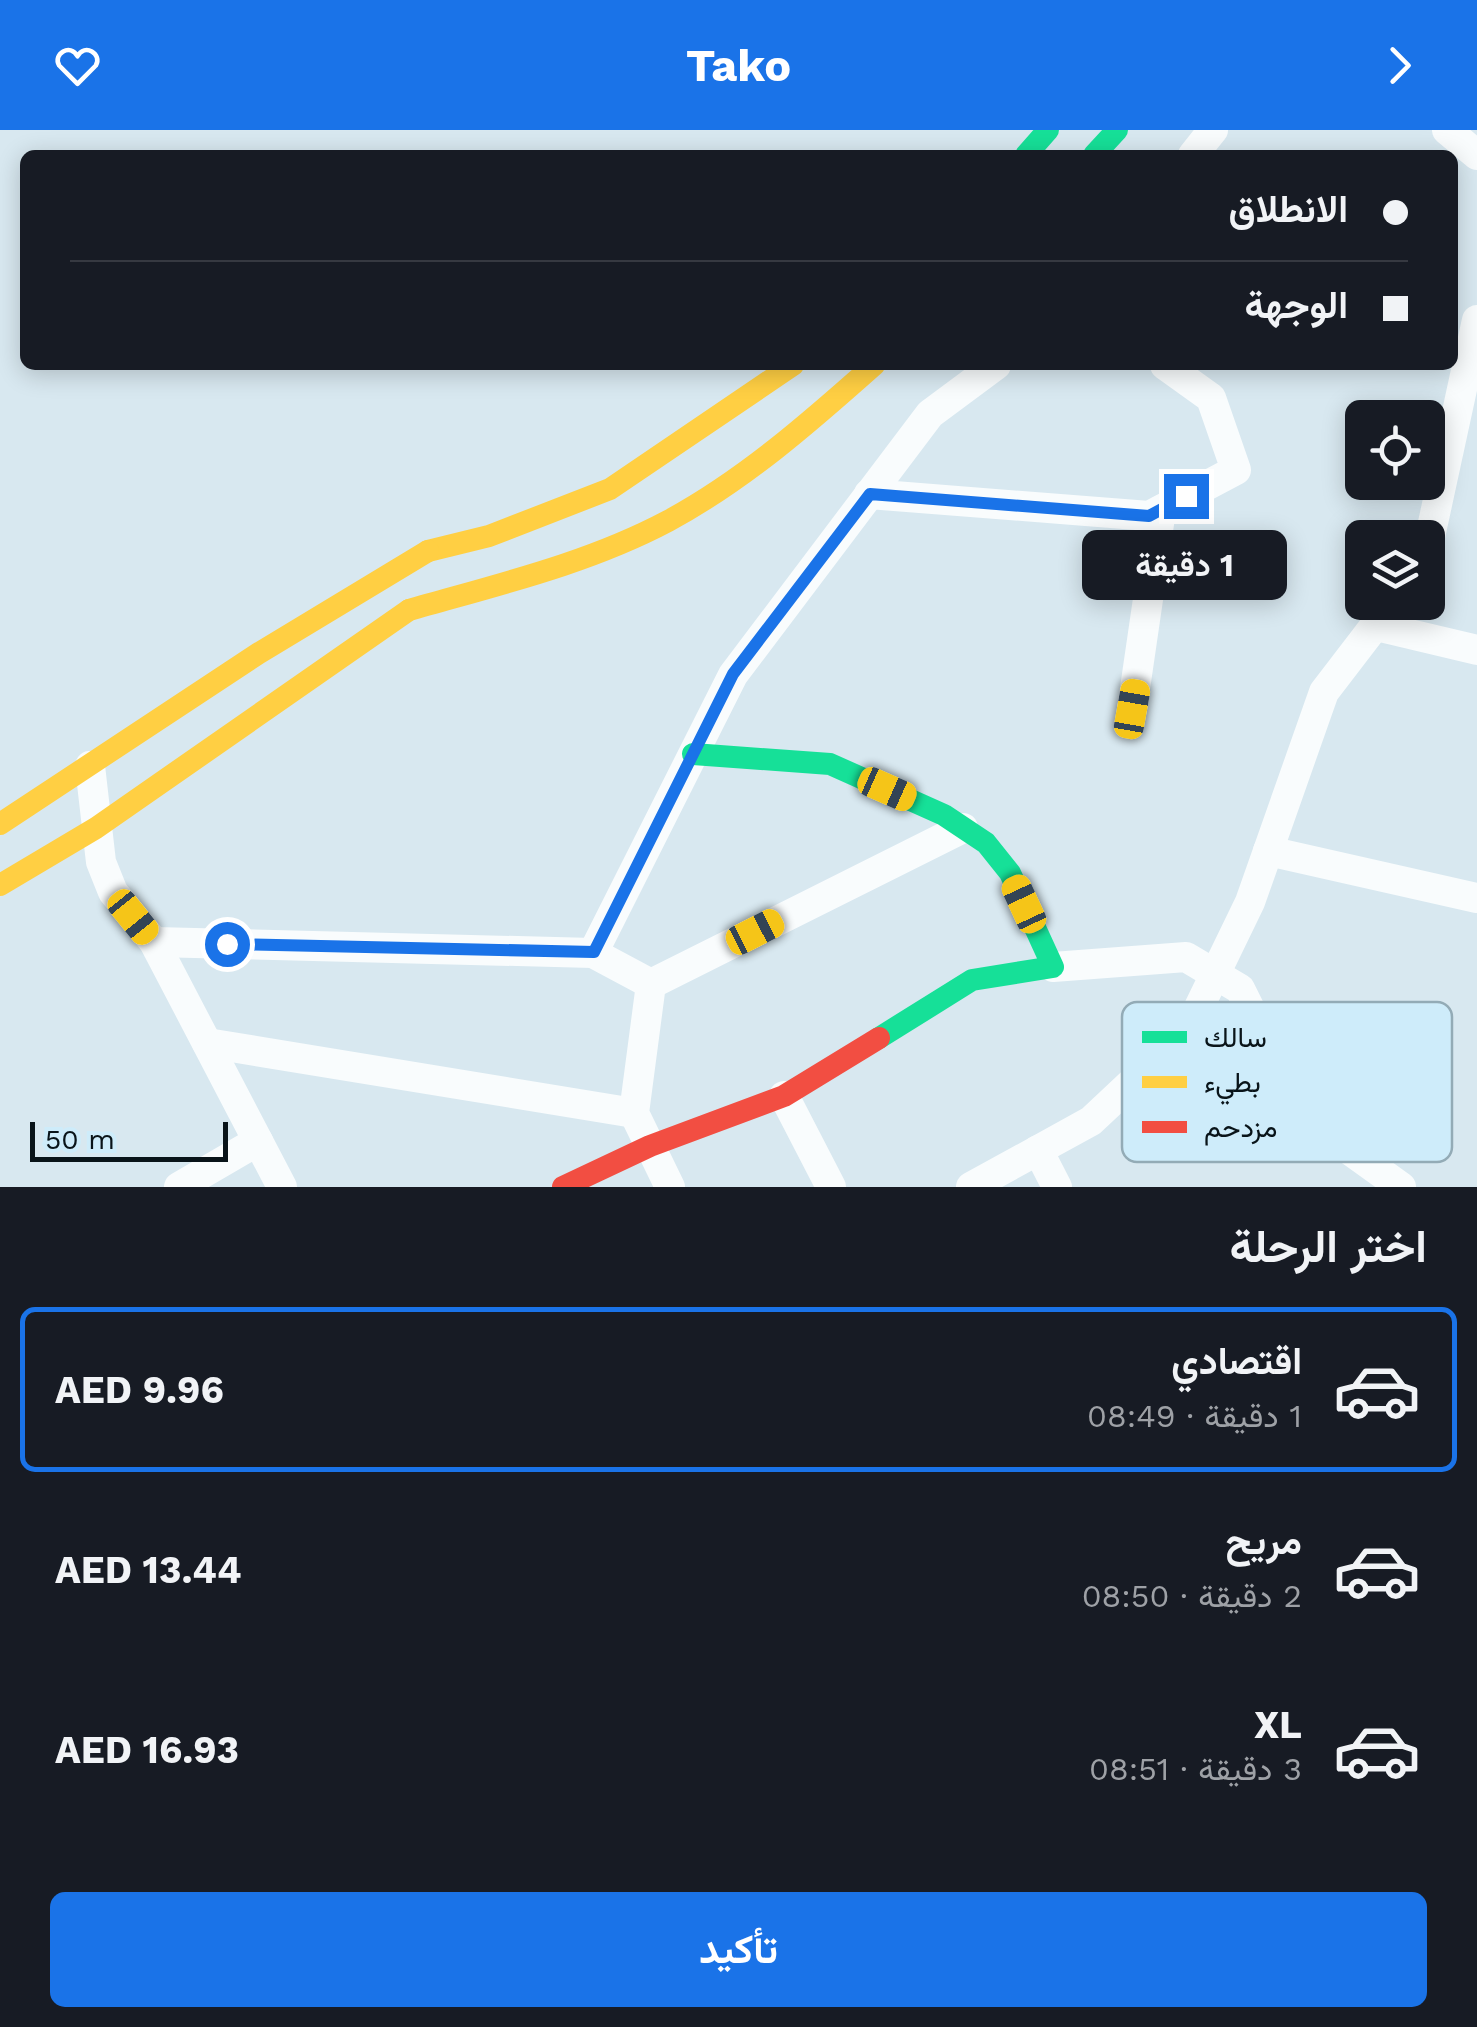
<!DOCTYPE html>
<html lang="ar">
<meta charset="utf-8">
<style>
:root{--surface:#171b24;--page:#242831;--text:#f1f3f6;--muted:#9ea1a6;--line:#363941;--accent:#1a73e8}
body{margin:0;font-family:"Work Sans",Vazirmatn,sans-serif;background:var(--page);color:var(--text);direction:rtl;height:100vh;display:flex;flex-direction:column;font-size:38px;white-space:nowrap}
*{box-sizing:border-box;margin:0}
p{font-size:32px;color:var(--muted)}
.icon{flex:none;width:55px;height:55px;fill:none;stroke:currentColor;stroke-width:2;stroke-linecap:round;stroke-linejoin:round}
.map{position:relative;height:1057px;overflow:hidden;direction:ltr}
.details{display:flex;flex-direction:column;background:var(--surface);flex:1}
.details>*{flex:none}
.guide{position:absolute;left:20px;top:20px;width:1438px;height:220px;border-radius:15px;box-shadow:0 5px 25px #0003;direction:rtl;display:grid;align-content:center;height:220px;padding:0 50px;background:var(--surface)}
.buttons{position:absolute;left:1345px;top:270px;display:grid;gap:20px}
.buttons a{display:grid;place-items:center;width:100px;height:100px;border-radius:15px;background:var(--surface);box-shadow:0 5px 25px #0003;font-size:50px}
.scale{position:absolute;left:30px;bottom:25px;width:198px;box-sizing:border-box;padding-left:10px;border:5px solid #091419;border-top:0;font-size:28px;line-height:35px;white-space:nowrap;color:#091419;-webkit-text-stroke:8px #ceecfa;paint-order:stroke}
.end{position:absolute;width:45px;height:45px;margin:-22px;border:12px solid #1a73e8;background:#fff;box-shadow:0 0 0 5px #fff}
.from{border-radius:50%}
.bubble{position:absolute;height:70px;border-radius:15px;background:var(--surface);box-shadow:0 5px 25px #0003;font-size:32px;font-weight:700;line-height:70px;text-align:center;direction:rtl}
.car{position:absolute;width:30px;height:60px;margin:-30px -15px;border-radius:12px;box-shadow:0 0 8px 2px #0007;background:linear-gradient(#f5c518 24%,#345 0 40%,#f5c518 0 76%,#345 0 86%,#f5c518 0)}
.guide b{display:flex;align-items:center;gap:35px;height:95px;font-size:38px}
.guide b+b{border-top:2px solid var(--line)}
.guide i{width:25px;height:25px;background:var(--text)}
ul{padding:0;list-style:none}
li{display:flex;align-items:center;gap:30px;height:165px;margin:0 20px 15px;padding:0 30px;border:5px solid transparent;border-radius:15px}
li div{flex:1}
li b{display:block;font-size:38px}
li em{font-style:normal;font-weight:700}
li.on{border-color:var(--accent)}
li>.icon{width:90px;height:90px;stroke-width:1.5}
h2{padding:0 50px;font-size:45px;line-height:120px}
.primary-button{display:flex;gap:20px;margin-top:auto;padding:20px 50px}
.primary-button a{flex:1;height:115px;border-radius:15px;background:var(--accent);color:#fff;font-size:40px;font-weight:700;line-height:115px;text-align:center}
header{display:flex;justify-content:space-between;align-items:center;height:130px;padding:0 50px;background:var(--accent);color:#fff;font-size:45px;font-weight:700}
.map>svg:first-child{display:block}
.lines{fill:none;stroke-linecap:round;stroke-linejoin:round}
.street{stroke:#f9fcfd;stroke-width:30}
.fast{stroke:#16e098;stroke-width:22}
.slow{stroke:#ffcf43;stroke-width:22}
.jam{stroke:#f24e42;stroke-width:22}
.route{stroke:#1a73e8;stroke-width:12}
.key{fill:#ceecfa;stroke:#93abb6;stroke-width:2.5}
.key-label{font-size:28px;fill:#091419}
</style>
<header><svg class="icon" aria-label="forward" viewBox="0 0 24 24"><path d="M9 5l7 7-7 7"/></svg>Tako<svg class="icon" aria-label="heart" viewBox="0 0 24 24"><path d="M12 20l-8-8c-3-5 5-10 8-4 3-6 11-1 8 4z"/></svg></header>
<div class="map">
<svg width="1477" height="1057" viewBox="0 0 1477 1057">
<rect width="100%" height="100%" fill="#d8e8f0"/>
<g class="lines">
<g class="street">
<polyline points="1447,0 1477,25"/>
<polyline points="1193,25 1213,0"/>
<polyline points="869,364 1149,386 1236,340 1211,268 1165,235"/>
<polyline points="1428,416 1477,190"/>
<polyline points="1376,496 1477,520"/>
<polyline points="1132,579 1161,380"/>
<polyline points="90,636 101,732 113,762 154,812 282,1057"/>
<polyline points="1268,721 1477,768"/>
<polyline points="154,812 593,823 651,854"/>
<polyline points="593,823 733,545 930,284 996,235"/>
<polyline points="1053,837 1186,827 1240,859 1278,935 1344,1016 1401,1057"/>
<polyline points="207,913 634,983"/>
<polyline points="784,966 831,1057"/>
<polyline points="1038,1020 1057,1057"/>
<polyline points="179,1057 258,1011"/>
<polyline points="670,1057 634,983 651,854 963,698"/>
<polyline points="971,1057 1091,991 1188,900 1250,772 1324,562 1393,472"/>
</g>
<g class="fast">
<polyline points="1026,25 1048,0"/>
<polyline points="1094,25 1117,0"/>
<polyline points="693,624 830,634 944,685 986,713 1010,743 1053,837 972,850 879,908"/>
</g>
<g class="slow">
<polyline points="428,421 489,406 610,359 793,235"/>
<path d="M409 480C496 455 587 434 668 391 744 350 810 292 874 235"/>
<polyline points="0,694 259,523 428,421"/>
<polyline points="0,755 96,698 409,480"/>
</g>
<polyline class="jam" points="563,1057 650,1016 784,966 879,908"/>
</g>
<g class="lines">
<polyline class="route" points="227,814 594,822 733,544 870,364 1149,386 1186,366"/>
</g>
<rect x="1122" y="872" width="330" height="160" rx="15" class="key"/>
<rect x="1142" y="901" width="45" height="12" fill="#16e098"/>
<rect x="1142" y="946" width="45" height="12" fill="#ffcf43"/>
<rect x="1142" y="991" width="45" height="12" fill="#f24e42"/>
<g class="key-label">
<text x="1204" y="917">سالك</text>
<text x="1204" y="962">بطيء</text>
<text x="1204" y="1007">مزدحم</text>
</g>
</svg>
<div class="buttons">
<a><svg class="icon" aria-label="locate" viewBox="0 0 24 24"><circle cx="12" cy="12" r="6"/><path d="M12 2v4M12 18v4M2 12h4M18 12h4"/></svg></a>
<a><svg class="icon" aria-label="layers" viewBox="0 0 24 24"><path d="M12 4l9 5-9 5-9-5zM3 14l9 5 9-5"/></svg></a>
</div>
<div class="scale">50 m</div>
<i class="end from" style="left:227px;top:814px"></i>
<i class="end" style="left:1186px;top:366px"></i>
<div class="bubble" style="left:1082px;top:400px;width:205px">1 دقيقة</div>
<i class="car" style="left:1132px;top:579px;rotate:10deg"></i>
<i class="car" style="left:887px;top:659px;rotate:114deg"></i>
<i class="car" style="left:1024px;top:774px;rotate:335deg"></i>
<i class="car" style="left:133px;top:787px;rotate:141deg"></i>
<i class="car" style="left:755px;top:802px;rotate:63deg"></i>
<div class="guide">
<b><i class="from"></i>الانطلاق</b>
<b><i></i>الوجهة</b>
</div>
</div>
<section class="details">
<h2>اختر الرحلة</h2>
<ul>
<li class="on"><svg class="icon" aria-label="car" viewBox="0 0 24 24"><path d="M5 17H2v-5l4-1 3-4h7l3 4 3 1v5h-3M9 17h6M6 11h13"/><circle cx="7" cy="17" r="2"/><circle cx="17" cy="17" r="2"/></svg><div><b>اقتصادي</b><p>1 دقيقة · 08:49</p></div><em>AED 9.96</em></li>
<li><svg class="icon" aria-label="car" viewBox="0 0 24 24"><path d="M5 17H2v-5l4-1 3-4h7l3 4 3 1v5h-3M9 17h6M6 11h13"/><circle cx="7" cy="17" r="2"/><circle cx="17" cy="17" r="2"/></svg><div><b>مريح</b><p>2 دقيقة · 08:50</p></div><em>AED 13.44</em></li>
<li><svg class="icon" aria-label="car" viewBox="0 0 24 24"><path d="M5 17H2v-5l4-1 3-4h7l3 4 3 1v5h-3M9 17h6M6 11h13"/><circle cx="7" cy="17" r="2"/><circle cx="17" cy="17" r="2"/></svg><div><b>XL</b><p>3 دقيقة · 08:51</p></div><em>AED 16.93</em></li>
</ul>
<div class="primary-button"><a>تأكيد</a></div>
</section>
